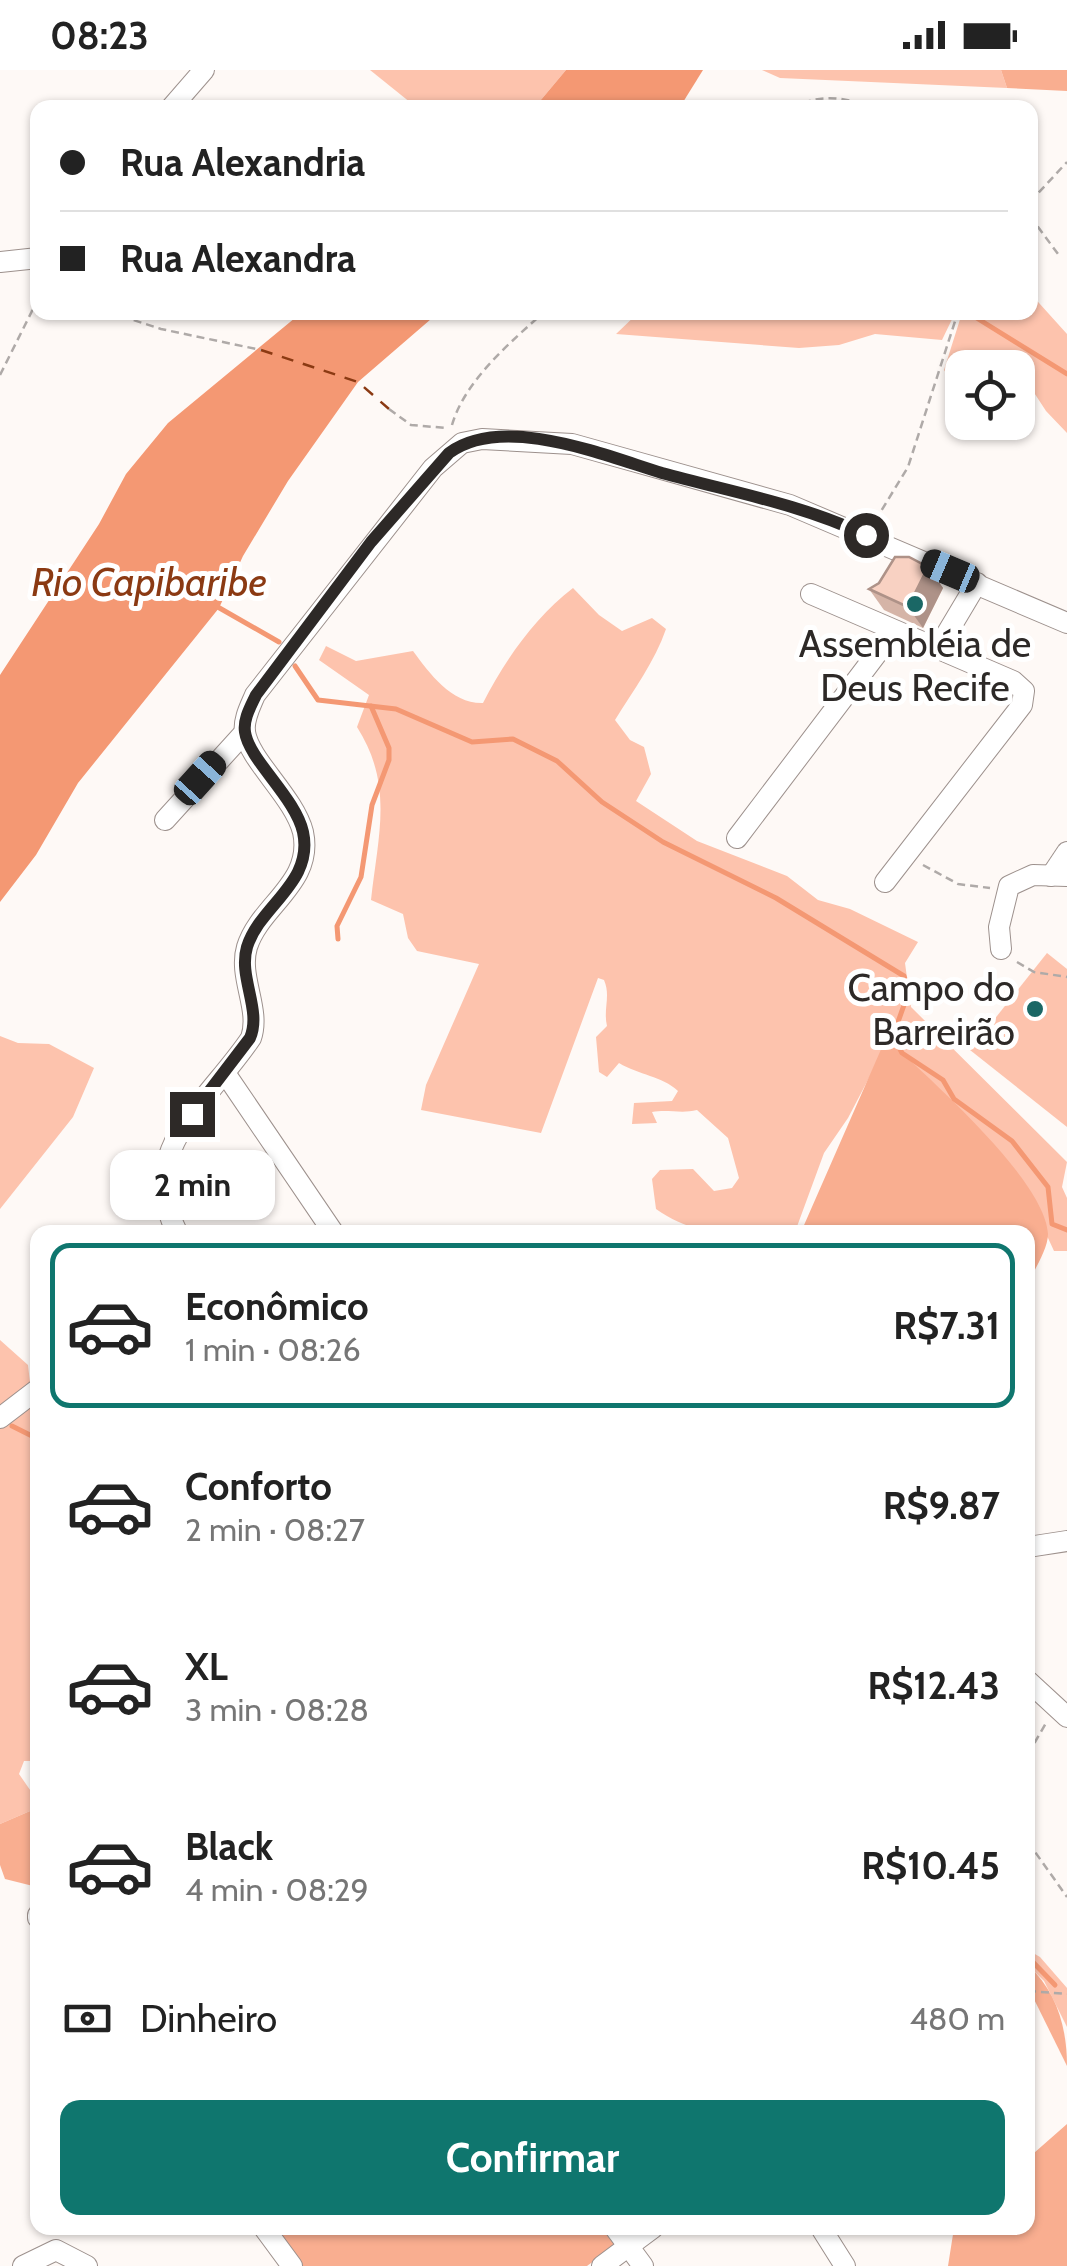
<!DOCTYPE html>
<html lang="pt">
<meta charset="utf-8">
<style>
:root{--surface:#fff;--page:#f6f6f6;--text:#222;--muted:#767676;--line:#e0e0e0;--accent:#0f766e}
body{margin:0;font-family:Cabin,sans-serif;background:var(--page);color:var(--text);height:100vh;display:flex;flex-direction:column;font-size:38px;white-space:nowrap}
*{box-sizing:border-box;margin:0}
p{font-size:32px;color:var(--muted)}
.icon{flex:none;width:55px;height:55px;fill:none;stroke:currentColor;stroke-width:2;stroke-linecap:round;stroke-linejoin:round}
.map{position:relative;flex:1;overflow:hidden}
.details{position:absolute;left:30px;top:1155px;width:1005px;height:1010px;display:flex;flex-direction:column;background:var(--surface);border-radius:20px;box-shadow:0 2px 8px #0004}
.details>*{flex:none}
.top-card{position:absolute;left:30px;top:30px;width:1008px;height:220px;border-radius:20px;box-shadow:0 2px 8px #0004;display:grid;align-content:center;height:220px;padding:0 30px;background:var(--surface)}
.controls{position:absolute;left:945px;top:280px;display:grid;gap:20px}
.controls a{display:grid;place-items:center;width:90px;height:90px;border-radius:20px;background:var(--surface);box-shadow:0 2px 8px #0004;font-size:50px}
.end{position:absolute;width:45px;height:45px;margin:-22px;border:12px solid #2d2927;background:#fff;box-shadow:0 0 0 5px #fff}
.from{border-radius:50%}
.bubble{position:absolute;height:70px;border-radius:20px;background:var(--surface);box-shadow:0 2px 8px #0004;font-size:32px;font-weight:800;line-height:70px;text-align:center}
.car{position:absolute;width:30px;height:60px;margin:-30px -15px;border-radius:12px;box-shadow:0 0 8px 2px #0007;background:linear-gradient(#222 24%,#8ab4d8 0 40%,#222 0 76%,#8ab4d8 0 86%,#222 0)}
.top-card b{display:flex;align-items:center;gap:35px;height:95px;font-size:38px}
.top-card b+b{border-top:2px solid var(--line)}
.top-card i{width:25px;height:25px;background:var(--text)}
ul{padding:18px 0 0;list-style:none}
li{display:flex;align-items:center;gap:30px;height:165px;margin:0 20px 15px;padding:0 10px;border:5px solid transparent;border-radius:20px}
li div{flex:1}
li b{display:block;font-size:38px}
li em{font-style:normal;font-weight:800}
li.active{border-color:var(--accent)}
li>.icon{width:90px;height:90px;stroke-width:1.5}
.pay{display:flex;align-items:center;gap:25px;height:110px;padding:0 30px;font-size:38px}
.pay p{margin-inline-start:auto}
.button{display:flex;gap:20px;margin-top:auto;padding:20px 30px}
.button a{flex:1;height:115px;border-radius:20px;background:var(--accent);color:#fff;font-size:40px;font-weight:800;line-height:115px;text-align:center}
.status{display:flex;justify-content:space-between;align-items:center;height:70px;padding:0 50px;background:var(--surface);direction:ltr}
.status svg{height:28px;fill:currentColor}
.map>svg:first-child{display:block}
.green{fill:#fdc3ad}
.forest{fill:#f9ae90}
.water{fill:#f49873}
.lines{fill:none;stroke-linecap:round;stroke-linejoin:round}
.stream{stroke:#f49873;stroke-width:5}
.ferry{stroke:#8b3a13;stroke-width:2.5;stroke-dasharray:12 10;stroke-linecap:butt}
.minor-casing{stroke:#9d918d;stroke-width:22}
.path{stroke:#afaaa8;stroke-width:2.5;stroke-dasharray:8 5;stroke-linecap:butt}
.minor{stroke:#fff;stroke-width:20}
.wall{fill:#d5b4a7}
.shaded-wall{fill:#ae9288}
.building{fill:#f8d1c2;stroke:#ae9288;stroke-width:2.5}
.route{stroke:#2d2927;stroke-width:12}
.poi-dot{fill:#1a6765;stroke:#fff;stroke-width:4}
.labels{text-anchor:middle;dominant-baseline:central;stroke-width:10;stroke-linejoin:round;paint-order:stroke}
.poi-label{font-size:38px;fill:#2d2927;stroke:#fff}
.water-label{font-size:40px;font-style:italic;fill:#8b3a13;stroke:#fff}
</style>
<div class="status"><b>08:23</b><svg viewBox="0 0 49 12"><path d="M0 12V9h3v3zM5 12V6h3v6zM10 12V3h3v9zM15 12V0h3v12zM26 1h20v11H26zM47 4h2v5h-2z"/></svg></div>
<div class="map">
<svg width="1067" height="2196" viewBox="0 0 1067 2196">
<rect width="100%" height="100%" fill="#fef9f6"/>
<g class="green">
<polygon points="370,0 566,0 535,37 416,37"/>
<polygon points="762,0 1001,0 1007,18 780,8"/>
<polygon points="1030,223 1067,264 1067,363 1046,341 1018,298 997,292 990,297 962,298 962,308 948,306 944,300 962,243 1030,242"/>
<polygon points="639,242 955,242 955,243 942,270 875,264 839,275 799,278 616,264"/>
<path d="M573 518 599 545 622 561 652 548 666 559C655 591 633 621 615 650L630 670 644 677 651 704 636 731 697 771 787 806 818 830 850 839 918 872 905 893 911 937 1067 1092 1062 1117 1067 1128V1181H1054L1048 1168 881 985 848 1048 824 1083 795 1162C740 1162 704 1172 656 1139L652 1109 660 1100 693 1099 714 1121 732 1118 739 1108 728 1068 697 1040C681 1044 668 1039 652 1042L657 1053 632 1054 634 1033 672 1031 678 1021C662 1006 639 1005 619 993L607 1007 599 1002 596 967 607 956C603 939 611 926 604 910L598 908 541 1063 421 1040 426 1015 479 894 417 881 408 868 403 844 371 830C378 766 394 715 357 657L369 625 319 590 326 576 356 591 413 581C430 604 452 634 483 633 505 590 535 547 573 518Z"/>
<polygon points="1047,883 1067,899 1067,1057 970,980"/>
<polygon points="0,966 18,973 49,974 94,998 73,1047 0,1139"/>
<polygon points="0,1270 28,1295 31,1321 38,1327 38,1691 24,1691 19,1704 37,1730 37,1738 0,1754"/>
<polygon points="1028,1880 1040,1887 1067,1918 1067,1957 1044,1911 1028,1895"/>
</g>
<g class="forest">
<polygon points="1001,0 1067,0 1067,21 1007,18"/>
<path d="M886 968C927 1007 1045 1109 1048 1164 1048 1179 1034 1200 1028 1214V1162H801Z"/>
<polygon points="37,1738 37,1817 5,1809 0,1795 0,1754"/>
<path d="M1028 1895C1057 1922 1067 1958 1067 1996L1028 1917Z"/>
<polygon points="1028,2054 1034,2083 1067,2054 1067,2196 948,2196 954,2158 1028,2158"/>
<polygon points="274,2158 601,2158 615,2175 587,2196 303,2196"/>
</g>
<g class="water">
<polygon points="566,0 703,0 680,37 535,37"/>
<polygon points="301,243 438,243 358,312 288,411 243,486 219,538 78,713 36,785 0,832 0,605 99,454 126,404 168,353"/>
</g>
<g class="lines">
<g class="stream">
<polyline points="967,242 1067,304"/>
<polyline points="216,536 279,572"/>
<polyline points="295,596 318,630 396,639 472,672 513,669 557,691 602,732 663,772 776,828 904,906 909,921 893,966 902,983 943,1010 954,1029 1012,1071 1048,1117 1052,1154 1067,1160"/>
<polyline points="338,869 337,856 361,807 372,735 389,690 389,678 371,636"/>
<polyline points="12,1356 38,1369"/>
<polyline points="1028,1887 1055,1915"/>
</g>
<polyline class="ferry" points="261,280 358,312 389,339"/>
<defs>
<g id="minor">
<polyline points="171,38 204,0"/>
<polyline points="0,192 38,188"/>
<polyline points="811,524 1013,611 1024,621 1022,635 885,812"/>
<polyline points="937,580 977,513"/>
<polyline points="165,750 245,662"/>
<polyline points="737,768 894,561"/>
<polyline points="1051,806 1067,782"/>
<polyline points="1001,879 999,857 1009,816 1033,805 1067,806"/>
<polyline points="225,1003 333,1162"/>
<path d="M177 1162C134 1081 209 1031 251 968 261 939 238 907 247 877 260 835 314 813 303 762 294 727 249 690 245 662 243 649 251 635 255 625L433 398 462 373 482 369 572 374 790 435 1067 553"/>
<polyline points="0,1348 38,1319"/>
<polyline points="1028,1477 1067,1471"/>
<polyline points="1028,1611 1067,1647"/>
<polyline points="38,1845 38,1848"/>
<polyline points="264,2158 292,2196"/>
<polyline points="615,2158 643,2196"/>
<polyline points="821,2158 845,2196"/>
<polyline points="23,2196 56,2180 87,2196"/>
<polyline points="602,2196 653,2158"/>
</g>
</defs>
<use href="#minor" class="minor-casing"/>
<g class="path">
<path d="M791 38C820 24 843 26 872 38"/>
<polyline points="1030,132 1067,92"/>
<polyline points="1030,146 1058,184"/>
<polyline points="109,242 161,259 261,280"/>
<polyline points="0,305 32,241 35,207"/>
<polyline points="389,339 411,355 447,358"/>
<path d="M452 355C465 310 511 272 544 242"/>
<polyline points="875,451 908,397 958,242"/>
<polyline points="923,795 958,814 990,818"/>
<polyline points="1017,892 1034,902 1067,907"/>
<polyline points="1028,1684 1046,1653"/>
<polyline points="1028,1772 1067,1827"/>
<polyline points="1028,1921 1067,1924"/>
</g>
<use href="#minor" class="minor"/>
</g>
<polygon class="wall" points="928,497 943,518 923,558 884,540 869,519"/>
<polygon class="shaded-wall" points="928,497 943,518 923,558 908,537"/>
<polygon class="building" points="895,487 909,487 928,497 908,537 869,519 879,513"/>
<g class="lines">
<path class="route" d="M192 1044 250 968C262 940 238 907 247 877 260 835 314 813 303 762 295 727 249 690 245 662 243 649 251 636 256 625L371 472 449 383C503 343 606 386 662 403 731 422 801 434 866 465"/>
</g>
<g class="poi-dot">
<circle cx="915" cy="534" r="10"/>
<circle cx="1035" cy="939" r="10"/>
</g>
<g class="labels">
<g class="poi-label">
<text x="915" y="573">Assembléia de<tspan x="915" dy="44">Deus Recife</tspan></text>
<text x="1015" y="917" text-anchor="end">Campo do<tspan x="1015" dy="44">Barreirão</tspan></text>
</g>
<g class="water-label">
<text x="149" y="511">Rio Capibaribe</text>
</g>
</g>
</svg>
<div class="controls">
<a><svg class="icon" aria-label="locate" viewBox="0 0 24 24"><circle cx="12" cy="12" r="6"/><path d="M12 2v4M12 18v4M2 12h4M18 12h4"/></svg></a>
</div>
<i class="end from" style="left:866px;top:465px"></i>
<i class="end" style="left:192px;top:1044px"></i>
<div class="bubble" style="left:110px;top:1080px;width:165px">2 min</div>
<i class="car" style="left:950px;top:501px;rotate:293deg"></i>
<i class="car" style="left:200px;top:708px;rotate:42deg"></i>
<div class="top-card">
<b><i class="from"></i>Rua Alexandria</b>
<b><i></i>Rua Alexandra</b>
</div>
<section class="details">
<ul>
<li class="active"><svg class="icon" aria-label="car" viewBox="0 0 24 24"><path d="M5 17H2v-5l4-1 3-4h7l3 4 3 1v5h-3M9 17h6M6 11h13"/><circle cx="7" cy="17" r="2"/><circle cx="17" cy="17" r="2"/></svg><div><b>Econômico</b><p>1 min · 08:26</p></div><em>R$7.31</em></li>
<li><svg class="icon" aria-label="car" viewBox="0 0 24 24"><path d="M5 17H2v-5l4-1 3-4h7l3 4 3 1v5h-3M9 17h6M6 11h13"/><circle cx="7" cy="17" r="2"/><circle cx="17" cy="17" r="2"/></svg><div><b>Conforto</b><p>2 min · 08:27</p></div><em>R$9.87</em></li>
<li><svg class="icon" aria-label="car" viewBox="0 0 24 24"><path d="M5 17H2v-5l4-1 3-4h7l3 4 3 1v5h-3M9 17h6M6 11h13"/><circle cx="7" cy="17" r="2"/><circle cx="17" cy="17" r="2"/></svg><div><b>XL</b><p>3 min · 08:28</p></div><em>R$12.43</em></li>
<li><svg class="icon" aria-label="car" viewBox="0 0 24 24"><path d="M5 17H2v-5l4-1 3-4h7l3 4 3 1v5h-3M9 17h6M6 11h13"/><circle cx="7" cy="17" r="2"/><circle cx="17" cy="17" r="2"/></svg><div><b>Black</b><p>4 min · 08:29</p></div><em>R$10.45</em></li>
</ul>
<div class="pay"><svg class="icon" aria-label="cash" viewBox="0 0 24 24"><path d="M3 7h18v10H3z"/><circle cx="12" cy="12" r="2"/></svg>Dinheiro<p>480 m</p></div>
<div class="button"><a>Confirmar</a></div>
</section>
</div>
